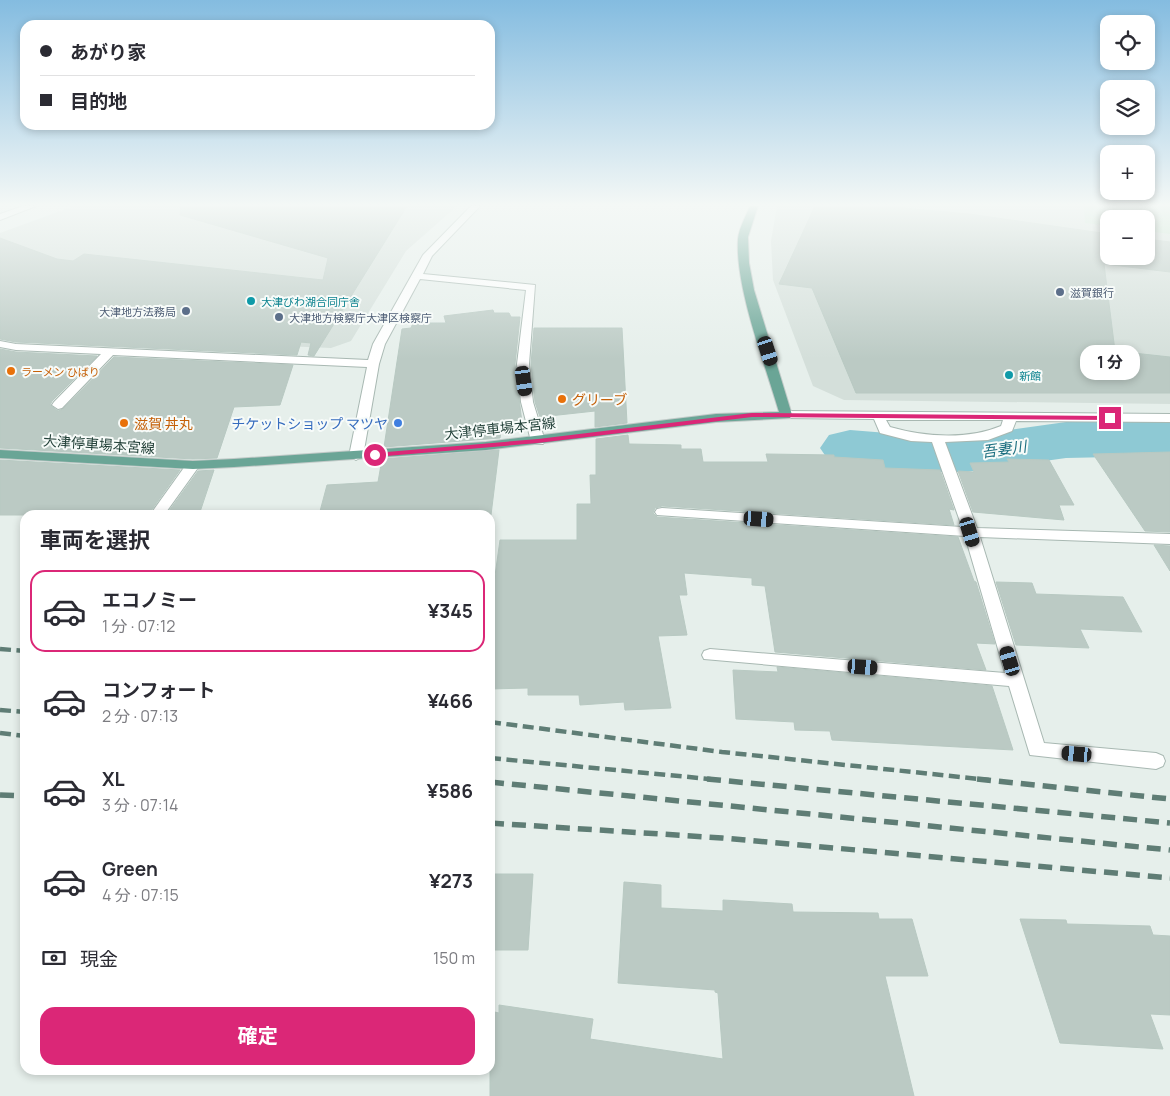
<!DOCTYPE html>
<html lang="ja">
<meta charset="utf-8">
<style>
:root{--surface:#fff;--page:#f2f2f3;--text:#2b2b33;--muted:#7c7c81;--line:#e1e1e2;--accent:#db2777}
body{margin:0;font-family:Manrope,"Noto Sans JP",sans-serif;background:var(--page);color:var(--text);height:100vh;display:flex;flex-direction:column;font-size:19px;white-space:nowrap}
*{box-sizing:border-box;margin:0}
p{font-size:16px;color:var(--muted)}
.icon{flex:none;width:28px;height:28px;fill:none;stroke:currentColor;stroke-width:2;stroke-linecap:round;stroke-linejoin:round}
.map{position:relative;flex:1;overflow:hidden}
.details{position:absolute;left:20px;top:510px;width:475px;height:565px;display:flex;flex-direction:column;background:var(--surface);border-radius:15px;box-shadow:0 2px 8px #0003}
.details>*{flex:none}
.top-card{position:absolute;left:20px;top:20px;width:475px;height:110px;border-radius:15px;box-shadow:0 2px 8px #0003;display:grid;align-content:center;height:110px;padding:0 20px;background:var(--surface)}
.tools{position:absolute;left:1100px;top:15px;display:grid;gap:10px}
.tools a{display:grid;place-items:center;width:55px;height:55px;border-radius:10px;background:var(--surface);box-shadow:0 2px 8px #0003;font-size:25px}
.end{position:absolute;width:22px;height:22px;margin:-11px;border:6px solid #db2777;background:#fff;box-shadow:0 0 0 2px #fff}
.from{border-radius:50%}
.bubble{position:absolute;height:35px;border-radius:15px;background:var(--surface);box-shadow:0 2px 8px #0003;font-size:16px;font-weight:700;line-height:35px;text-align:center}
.car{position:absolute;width:15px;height:30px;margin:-15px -8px;border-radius:6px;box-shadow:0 0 4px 1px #0007;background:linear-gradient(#222 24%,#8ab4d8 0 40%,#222 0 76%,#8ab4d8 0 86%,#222 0)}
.top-card b{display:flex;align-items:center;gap:18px;height:48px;font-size:19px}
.top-card b+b{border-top:1px solid var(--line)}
.top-card i{width:12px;height:12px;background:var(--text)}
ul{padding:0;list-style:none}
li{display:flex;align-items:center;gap:15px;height:82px;margin:0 10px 8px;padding:0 10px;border:2px solid transparent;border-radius:15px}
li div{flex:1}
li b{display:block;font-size:19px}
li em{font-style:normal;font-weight:700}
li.on{border-color:var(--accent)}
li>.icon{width:45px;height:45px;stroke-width:1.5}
h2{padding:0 20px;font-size:22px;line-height:60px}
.pay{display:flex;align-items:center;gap:12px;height:55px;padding:0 20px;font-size:19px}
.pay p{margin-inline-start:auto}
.cta{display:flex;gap:10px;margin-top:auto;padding:10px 20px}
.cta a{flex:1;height:58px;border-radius:15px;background:var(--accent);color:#fff;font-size:20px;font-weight:700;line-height:58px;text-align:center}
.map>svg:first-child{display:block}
.built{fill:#d4dfda;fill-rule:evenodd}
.green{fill:#bfe0c8}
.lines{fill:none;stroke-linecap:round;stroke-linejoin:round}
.river{fill:#8ec9d4;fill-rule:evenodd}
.building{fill:#bbcac4;stroke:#b8c9c2}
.minor-casing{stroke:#a8b8b2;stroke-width:2}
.major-casing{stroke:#c2cac8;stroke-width:2}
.minor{fill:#fff;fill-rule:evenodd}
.major{fill:#6aa596;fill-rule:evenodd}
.rail-far1{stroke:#5f7d75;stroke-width:4.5;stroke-dasharray:11 5.5;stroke-linecap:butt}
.rail{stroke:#5f7d75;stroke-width:5.5;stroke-dasharray:14 8;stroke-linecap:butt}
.route{fill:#db2777}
.service-dot{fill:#5c6f8a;stroke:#f7fbf9;stroke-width:2}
.culture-dot{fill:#0f9aa8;stroke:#f7fbf9;stroke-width:2}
.food-dot{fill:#e8710a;stroke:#f7fbf9;stroke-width:2}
.shop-dot{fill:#3f7fe0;stroke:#f7fbf9;stroke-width:2}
.labels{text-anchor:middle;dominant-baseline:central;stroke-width:4;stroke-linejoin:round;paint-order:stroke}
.far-service-label{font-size:11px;fill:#4e5e75;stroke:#f7fbf9;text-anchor:start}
.far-culture-label{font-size:11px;fill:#0d838f;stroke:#f7fbf9;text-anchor:start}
.far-food-label{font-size:11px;fill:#c56008;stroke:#f7fbf9;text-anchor:start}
.food-label{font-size:14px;fill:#c56008;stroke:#f7fbf9;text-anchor:start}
.shop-label{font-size:14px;fill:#366cbe;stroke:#f7fbf9;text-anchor:end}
.street-label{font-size:14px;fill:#24423a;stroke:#f7fbf9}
.water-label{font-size:15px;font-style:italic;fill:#1c6f80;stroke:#f7fbf9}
</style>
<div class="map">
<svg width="1170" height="1096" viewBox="0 0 1170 1096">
<rect width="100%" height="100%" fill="#e6efeb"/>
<g class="built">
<polygon points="74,206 457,206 406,251 351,341 331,348 31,335 0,329 0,233"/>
<path d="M777 206H1170V404L844 400 813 386 773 280 771 241ZM1109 219H1146V256H1109Z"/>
</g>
<polygon class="green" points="1084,206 1170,206 1170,234 1146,231 1146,219 1109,219 1109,226 1085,223"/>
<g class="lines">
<polygon class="river" points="1158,420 1170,423 1170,453 1158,456 1066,458 966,472 925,472 850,466 829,461 820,448 829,435 850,430 925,436 966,436 1066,422"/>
</g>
<g class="building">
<polygon points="181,206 407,206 314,356 308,355 311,343 301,342 297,355 16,342 0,339 0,238 57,259 73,261 84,254 323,280 328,258 180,215"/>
<polygon points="815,206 880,206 969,214 1109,234 1109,256 1146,256 1146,239 1170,242 1170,272 1104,264 1115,351 1170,357 1170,393 856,393 812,288 779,284"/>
<polygon points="493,310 494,313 509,313 511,317 520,317 515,364 522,423 502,425 500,438 384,447 402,329 411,328 413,323 446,323 444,316"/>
<polygon points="534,328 622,328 627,423 595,427 595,411 540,417 535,402 531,364"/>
<polygon points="0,349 16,352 97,356 52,401 50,405 58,411 63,409 114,357 293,365 280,405 234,407 217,458 193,459 0,448"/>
<polygon points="628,435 629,444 681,445 681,449 701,449 703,462 768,462 766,454 834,455 834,457 883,460 885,468 940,470 954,510 949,509 954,525 662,506 655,508 653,513 657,517 958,537 974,581 976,582 995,644 976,643 986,670 775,652 765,586 752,585 752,578 684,573 687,595 679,595 687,635 658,636 671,708 625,710 624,702 580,705 579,695 528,695 528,688 490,689 490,590 493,590 500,540 577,540 577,504 591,504 590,475 596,475 596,439"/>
<polygon points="499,450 491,515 319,515 327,485 378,482 382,459"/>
<polygon points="1170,452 1170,532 1145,531 1093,454"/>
<polygon points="1007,459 1049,460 1074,505 1059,505 1064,520 973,512 958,471 974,472 970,463 1009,462"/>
<polygon points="0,460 180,470 148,515 0,515"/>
<polygon points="214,470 199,515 166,515 198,471"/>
<polygon points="1154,545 1170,546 1170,571"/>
<polygon points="996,582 1032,583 1036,594 1123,597 1142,632 1080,629 1089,648 1016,645"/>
<polygon points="777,667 992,686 1013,750 832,740 830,731 795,730 794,722 736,719 733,670 778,672"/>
<polygon points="490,874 533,874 528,950 490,950"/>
<polygon points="624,882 661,885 661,908 723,911 723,900 792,904 793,912 878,913 879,919 912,919 928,976 885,976 914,1096 490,1096 490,1011 499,1013 499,1005 593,1019 590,1039 723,1059 718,993 715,992 715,990 618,983"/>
<polygon points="1020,919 1066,920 1067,924 1150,926 1153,935 1170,936 1170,1015 1150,1014 1163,1049 1060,1043"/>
</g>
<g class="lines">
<defs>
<g id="minor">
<polygon points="23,206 36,206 0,220 0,214"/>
<polygon points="471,206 480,206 432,256 423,274 535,285 529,364 533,402 545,441 543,444 533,444 531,441 521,402 517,364 526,290 420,279 385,344 379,364 363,456 356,460 349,456 367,367 113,355 62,408 58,409 52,405 54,402 101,354 16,350 0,347 0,341 16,344 368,360 373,344 423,255"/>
<path d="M786 411 1170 414V422L1016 421 1012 431 988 440 945 442 977 528 1170 534V544L980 537 1044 743 1156 753 1163 756 1165 761 1163 766 1156 769 1030 755 1009 686 704 659 702 655 704 651 710 649 1005 673 965 536 657 515 655 512 657 509 662 508 962 527 932 442 911 441 880 433 874 419 782 418 780 415 782 412ZM886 420H1003L1001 426C968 440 925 437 890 427Z"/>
<polygon points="193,461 200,465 164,515 150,515 188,462"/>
</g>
<path id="major" d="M750 206H758L748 237 749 263 754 290 792 415 790 418 716 422 486 450 234 467 193 469 0 458V450L193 461 234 459 486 442 716 414 779 412C765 364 735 287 738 239 739 228 746 216 750 206Z"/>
</defs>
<use href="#minor" class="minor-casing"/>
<use href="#major" class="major-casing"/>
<use href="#minor" class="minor"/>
<use href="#major" class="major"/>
<g class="rail-far1">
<polyline points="0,649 25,651"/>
<polyline points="0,710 25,712"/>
<polyline points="490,722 722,752 989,780"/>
<polyline points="0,733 25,736"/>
<polyline points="490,758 720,780"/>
</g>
<g class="rail">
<polyline points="707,779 1170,823"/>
<polyline points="977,779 1170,799"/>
<polyline points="490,782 1170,850"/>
<polyline points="0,795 25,796"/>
<polyline points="490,823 722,838 1170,878"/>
</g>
</g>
<linearGradient id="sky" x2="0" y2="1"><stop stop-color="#84bce0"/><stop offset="0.57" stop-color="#f4f8f6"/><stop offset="1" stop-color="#f4f8f6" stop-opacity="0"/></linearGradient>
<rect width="1170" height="359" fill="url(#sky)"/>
<polygon class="route" points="752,413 1110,416 1114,418 1110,420 752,417 538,443 375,457 371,455 375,453 538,439"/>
<g class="service-dot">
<circle cx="1060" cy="292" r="5"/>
<circle cx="186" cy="311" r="5"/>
<circle cx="279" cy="317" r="5"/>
</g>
<g class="culture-dot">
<circle cx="251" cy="301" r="5"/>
<circle cx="1009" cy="375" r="5"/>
</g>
<g class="food-dot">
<circle cx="11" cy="371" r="5"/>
<circle cx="562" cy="399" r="5"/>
<circle cx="124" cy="423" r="5"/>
</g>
<circle class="shop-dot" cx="398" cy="423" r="5"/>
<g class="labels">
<g class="far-service-label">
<text x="1070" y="292">滋賀銀行</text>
<text x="176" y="311" text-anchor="end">大津地方法務局</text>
<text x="289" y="317">大津地方検察庁大津区検察庁</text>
</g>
<g class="far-culture-label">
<text x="261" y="301">大津びわ湖合同庁舎</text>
<text x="1019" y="375">新館</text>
</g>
<g class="far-food-label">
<text x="21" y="371">ラーメン ひばり</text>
</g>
<g class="food-label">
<text x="572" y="399">グリーブ</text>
<text x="134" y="423">滋賀 丼丸</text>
</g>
<g class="shop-label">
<text x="388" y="423">チケットショップ マツヤ</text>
</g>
<g class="street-label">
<text transform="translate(500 428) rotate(-6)">大津停車場本宮線</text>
<text transform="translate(99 444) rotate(4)">大津停車場本宮線</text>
</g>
<g class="water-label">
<text transform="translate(1004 449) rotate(-8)">吾妻川</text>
</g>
</g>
</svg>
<div class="tools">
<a><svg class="icon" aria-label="locate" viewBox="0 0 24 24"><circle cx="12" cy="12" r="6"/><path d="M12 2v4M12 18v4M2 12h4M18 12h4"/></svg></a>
<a><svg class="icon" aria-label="layers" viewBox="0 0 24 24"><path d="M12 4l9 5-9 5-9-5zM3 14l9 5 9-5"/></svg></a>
<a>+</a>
<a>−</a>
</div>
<i class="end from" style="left:375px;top:455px"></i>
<i class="end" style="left:1110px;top:418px"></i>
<div class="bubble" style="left:1080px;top:345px;width:60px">1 分</div>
<i class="car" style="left:768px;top:351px;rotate:162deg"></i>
<i class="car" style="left:524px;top:381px;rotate:172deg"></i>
<i class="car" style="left:759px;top:519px;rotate:94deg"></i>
<i class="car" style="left:970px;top:532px;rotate:163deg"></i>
<i class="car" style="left:1010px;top:661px;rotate:343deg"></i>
<i class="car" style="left:863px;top:667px;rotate:94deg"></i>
<i class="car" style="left:1077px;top:754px;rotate:275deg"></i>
<div class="top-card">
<b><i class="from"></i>あがり家</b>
<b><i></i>目的地</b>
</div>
<section class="details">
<h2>車両を選択</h2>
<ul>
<li class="on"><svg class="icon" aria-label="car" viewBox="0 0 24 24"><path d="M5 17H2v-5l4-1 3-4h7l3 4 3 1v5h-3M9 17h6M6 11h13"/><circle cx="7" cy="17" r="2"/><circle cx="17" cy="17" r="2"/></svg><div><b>エコノミー</b><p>1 分 · 07:12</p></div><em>¥345</em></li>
<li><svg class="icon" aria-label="car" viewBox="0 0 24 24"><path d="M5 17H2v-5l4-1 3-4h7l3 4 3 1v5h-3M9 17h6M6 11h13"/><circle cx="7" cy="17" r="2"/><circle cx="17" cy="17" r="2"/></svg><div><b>コンフォート</b><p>2 分 · 07:13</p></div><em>¥466</em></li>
<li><svg class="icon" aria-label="car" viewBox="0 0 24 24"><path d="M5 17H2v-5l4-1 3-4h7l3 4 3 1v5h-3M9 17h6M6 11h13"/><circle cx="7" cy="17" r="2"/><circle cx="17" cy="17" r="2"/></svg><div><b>XL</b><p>3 分 · 07:14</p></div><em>¥586</em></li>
<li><svg class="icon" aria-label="car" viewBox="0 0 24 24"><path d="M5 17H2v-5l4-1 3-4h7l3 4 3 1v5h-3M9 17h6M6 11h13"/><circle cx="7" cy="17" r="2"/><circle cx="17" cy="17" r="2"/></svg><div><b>Green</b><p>4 分 · 07:15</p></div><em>¥273</em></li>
</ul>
<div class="pay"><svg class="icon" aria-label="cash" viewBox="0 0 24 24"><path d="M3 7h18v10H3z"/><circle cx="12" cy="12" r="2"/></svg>現金<p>150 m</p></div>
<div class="cta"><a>確定</a></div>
</section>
</div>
